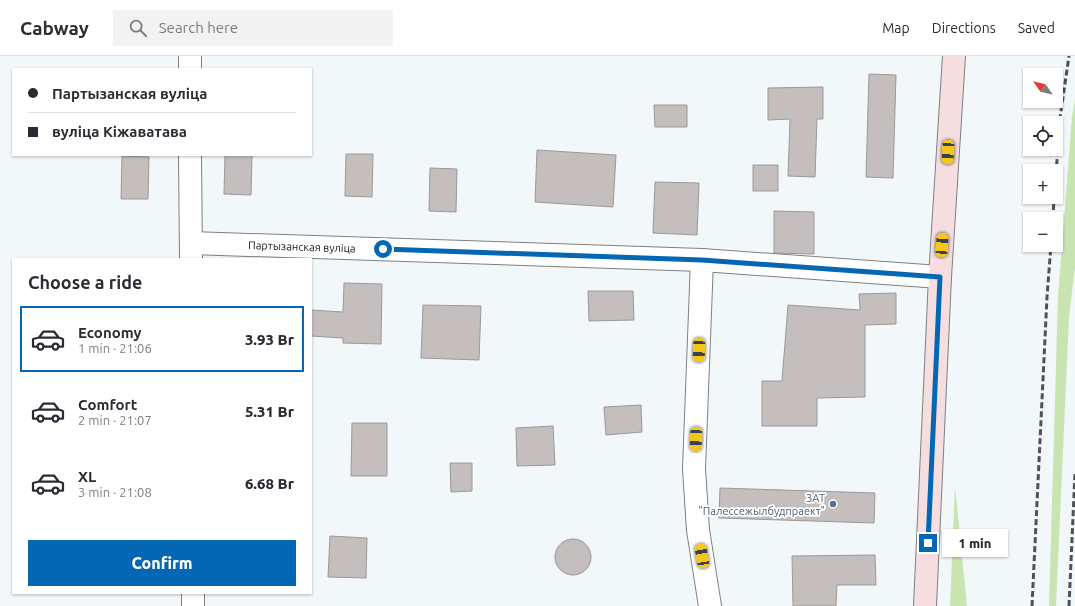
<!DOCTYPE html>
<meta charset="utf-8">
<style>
:root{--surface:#fff;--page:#f2f2f3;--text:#2b2b33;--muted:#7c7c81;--line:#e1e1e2;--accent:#0467b4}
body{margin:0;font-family:Ubuntu,sans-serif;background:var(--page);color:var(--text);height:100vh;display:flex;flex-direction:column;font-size:15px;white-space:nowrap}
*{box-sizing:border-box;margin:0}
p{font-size:13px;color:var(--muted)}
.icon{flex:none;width:22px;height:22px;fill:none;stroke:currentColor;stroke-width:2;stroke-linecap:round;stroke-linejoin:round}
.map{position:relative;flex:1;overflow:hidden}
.panel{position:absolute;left:12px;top:202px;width:300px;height:336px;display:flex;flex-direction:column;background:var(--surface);border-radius:0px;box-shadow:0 1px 3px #0004}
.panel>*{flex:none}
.top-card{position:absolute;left:12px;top:12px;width:300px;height:88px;border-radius:0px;box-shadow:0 1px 3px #0004;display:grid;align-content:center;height:88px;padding:0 16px;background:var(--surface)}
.needle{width:26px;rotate:304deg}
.fabs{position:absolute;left:1023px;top:12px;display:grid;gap:8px}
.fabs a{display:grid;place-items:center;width:40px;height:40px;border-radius:0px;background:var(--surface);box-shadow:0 1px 3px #0004;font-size:20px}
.end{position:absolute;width:18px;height:18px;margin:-9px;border:5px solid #0467b4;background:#fff;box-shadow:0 0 0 2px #fff}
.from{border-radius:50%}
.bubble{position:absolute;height:28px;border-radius:0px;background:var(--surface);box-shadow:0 1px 3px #0004;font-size:13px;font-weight:800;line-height:28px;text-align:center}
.car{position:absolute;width:12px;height:24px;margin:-12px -6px;border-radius:5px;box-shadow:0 0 3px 1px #0007;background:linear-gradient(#f5c518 24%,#345 0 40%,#f5c518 0 76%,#345 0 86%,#f5c518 0)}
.top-card b{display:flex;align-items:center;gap:14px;height:38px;font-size:15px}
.top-card b+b{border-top:1px solid var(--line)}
.top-card i{width:10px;height:10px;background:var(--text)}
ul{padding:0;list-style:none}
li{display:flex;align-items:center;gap:12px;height:66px;margin:0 8px 6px;padding:0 8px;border:2px solid transparent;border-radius:0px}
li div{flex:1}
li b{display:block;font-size:15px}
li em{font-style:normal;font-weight:800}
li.active{border-color:var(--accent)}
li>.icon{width:36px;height:36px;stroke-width:1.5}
h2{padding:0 16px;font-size:18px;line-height:48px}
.cta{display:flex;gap:8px;margin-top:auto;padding:8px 16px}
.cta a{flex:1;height:46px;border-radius:0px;background:var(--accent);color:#fff;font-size:16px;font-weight:800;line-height:46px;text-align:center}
header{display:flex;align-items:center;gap:24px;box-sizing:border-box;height:56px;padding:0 20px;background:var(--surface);border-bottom:1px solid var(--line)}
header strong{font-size:19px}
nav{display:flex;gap:22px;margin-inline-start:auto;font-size:14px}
.search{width:280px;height:36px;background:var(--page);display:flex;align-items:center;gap:10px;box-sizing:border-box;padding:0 14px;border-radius:0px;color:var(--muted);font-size:15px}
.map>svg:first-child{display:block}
.green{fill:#c8e4b1}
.building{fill:#c4bfbe;stroke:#9d9897}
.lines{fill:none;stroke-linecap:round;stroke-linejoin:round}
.street-casing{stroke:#7c8083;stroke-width:24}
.secondary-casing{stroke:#7c8083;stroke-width:24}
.street{stroke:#fff;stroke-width:22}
.secondary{stroke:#f6dde0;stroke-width:22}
.rail{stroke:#4f5254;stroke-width:3;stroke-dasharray:6 3;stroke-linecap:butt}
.route{stroke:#0467b4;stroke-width:5}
.service-dot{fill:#5c6f8a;stroke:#fff;stroke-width:1.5}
.labels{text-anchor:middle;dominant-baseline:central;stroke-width:3.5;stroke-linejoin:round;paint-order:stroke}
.street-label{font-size:11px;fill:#141617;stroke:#fff}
.service-label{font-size:11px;fill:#4e5e75;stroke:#fff;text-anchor:end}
</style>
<header>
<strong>Cabway</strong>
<div class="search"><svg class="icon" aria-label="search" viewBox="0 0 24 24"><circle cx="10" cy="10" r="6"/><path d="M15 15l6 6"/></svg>Search here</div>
<nav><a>Map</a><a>Directions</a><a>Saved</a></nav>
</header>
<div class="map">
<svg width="1075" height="550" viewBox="0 0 1075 550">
<rect width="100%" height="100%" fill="#f2f7fa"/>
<g class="green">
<polygon points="1075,43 1075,211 1069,261 1056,550 1049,550 1058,241 1072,61"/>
<polygon points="955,430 967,550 950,550"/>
</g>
<g class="building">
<polygon points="869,18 896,19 893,122 866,121"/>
<polygon points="823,31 823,63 817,63 815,121 788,120 790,63 768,64 768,32"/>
<polygon points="654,49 687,49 687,71 655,71"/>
<polygon points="537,94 616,99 613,151 535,146"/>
<polygon points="346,98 373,98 372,141 345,140"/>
<polygon points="225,99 252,99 251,139 224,138"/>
<polygon points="122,100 149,101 148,143 121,143"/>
<rect x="753" y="109" width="25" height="26"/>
<polygon points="430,112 457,113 456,156 429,155"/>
<polygon points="655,126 699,127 697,179 653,177"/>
<polygon points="774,155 814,156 814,198 774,197"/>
<polygon points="344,227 382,228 381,288 343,287 343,282 311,280 311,254 343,256"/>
<polygon points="588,235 633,235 634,264 589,265"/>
<polygon points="896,237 896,268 865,269 865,341 817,342 817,370 762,370 762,325 782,325 788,249 860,254 859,238"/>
<polygon points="423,249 481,250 479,304 421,302"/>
<polygon points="641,349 642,376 606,379 604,351"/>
<polygon points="352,367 387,367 387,420 351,420"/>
<polygon points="553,370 555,409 517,410 516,372"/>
<polygon points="450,407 472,407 472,435 451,436"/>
<polygon points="720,432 875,437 874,467 719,462"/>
<polygon points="330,480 367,482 366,522 328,521"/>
<circle cx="573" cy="501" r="18"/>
<polygon points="875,499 876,529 837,529 836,550 793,550 792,500"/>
</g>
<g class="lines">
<defs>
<g id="street">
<polyline points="190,0 190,13"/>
<polyline points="190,99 191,203"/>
<path id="s1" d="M191 187 702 204 940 221"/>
<polyline points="702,204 694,413 698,474 710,550"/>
<polyline points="193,537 193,550"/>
</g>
<polyline id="secondary" points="925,550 940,221 954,0"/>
</defs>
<use href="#street" class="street-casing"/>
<use href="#secondary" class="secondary-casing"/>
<use href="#street" class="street"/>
<use href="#secondary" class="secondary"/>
<g class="rail">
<polyline points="1056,118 1060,62 1069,0"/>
<polyline points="1053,163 1054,141"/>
<polyline points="1032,550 1047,241 1051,189"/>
<polyline points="1069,550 1075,417"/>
</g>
</g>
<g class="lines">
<polyline class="route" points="383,193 702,204 940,221 928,487"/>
</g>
<circle class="service-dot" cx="833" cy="448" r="4"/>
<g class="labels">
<g class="street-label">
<text stroke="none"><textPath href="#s1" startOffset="111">Партызанская вуліца</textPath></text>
</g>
<g class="service-label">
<text x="825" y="442">ЗАТ<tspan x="825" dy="13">"Палессежылбудпраект"</tspan></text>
</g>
</g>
</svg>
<div class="fabs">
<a><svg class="needle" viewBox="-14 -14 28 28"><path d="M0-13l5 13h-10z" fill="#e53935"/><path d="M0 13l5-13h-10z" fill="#7c7c81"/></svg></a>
<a><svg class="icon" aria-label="locate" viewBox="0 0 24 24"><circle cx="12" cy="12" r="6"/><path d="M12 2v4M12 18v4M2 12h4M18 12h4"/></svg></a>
<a>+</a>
<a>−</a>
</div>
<i class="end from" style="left:383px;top:193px"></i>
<i class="end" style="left:928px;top:487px"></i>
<div class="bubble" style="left:942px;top:473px;width:66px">1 min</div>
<i class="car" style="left:948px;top:96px;rotate:183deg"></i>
<i class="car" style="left:942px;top:189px;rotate:4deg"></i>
<i class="car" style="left:699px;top:294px;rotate:182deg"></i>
<i class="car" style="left:696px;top:383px;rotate:182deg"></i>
<i class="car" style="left:702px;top:500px;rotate:350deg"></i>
<div class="top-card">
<b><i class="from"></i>Партызанская вуліца</b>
<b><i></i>вуліца Кіжаватава</b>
</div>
<section class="panel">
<h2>Choose a ride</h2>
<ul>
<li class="active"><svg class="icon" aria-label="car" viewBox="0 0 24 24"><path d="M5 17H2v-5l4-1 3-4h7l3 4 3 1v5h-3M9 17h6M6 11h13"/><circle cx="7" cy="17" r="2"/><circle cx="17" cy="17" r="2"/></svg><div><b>Economy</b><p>1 min · 21:06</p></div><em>3.93 Br</em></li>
<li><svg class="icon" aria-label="car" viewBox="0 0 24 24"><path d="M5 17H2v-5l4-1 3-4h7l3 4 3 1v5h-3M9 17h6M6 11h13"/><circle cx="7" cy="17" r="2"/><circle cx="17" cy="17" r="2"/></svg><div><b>Comfort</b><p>2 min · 21:07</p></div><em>5.31 Br</em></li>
<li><svg class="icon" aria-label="car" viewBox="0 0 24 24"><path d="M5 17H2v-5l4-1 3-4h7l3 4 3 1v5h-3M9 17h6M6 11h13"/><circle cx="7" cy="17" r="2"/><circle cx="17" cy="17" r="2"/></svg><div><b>XL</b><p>3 min · 21:08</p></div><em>6.68 Br</em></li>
</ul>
<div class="cta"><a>Confirm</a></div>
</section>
</div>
